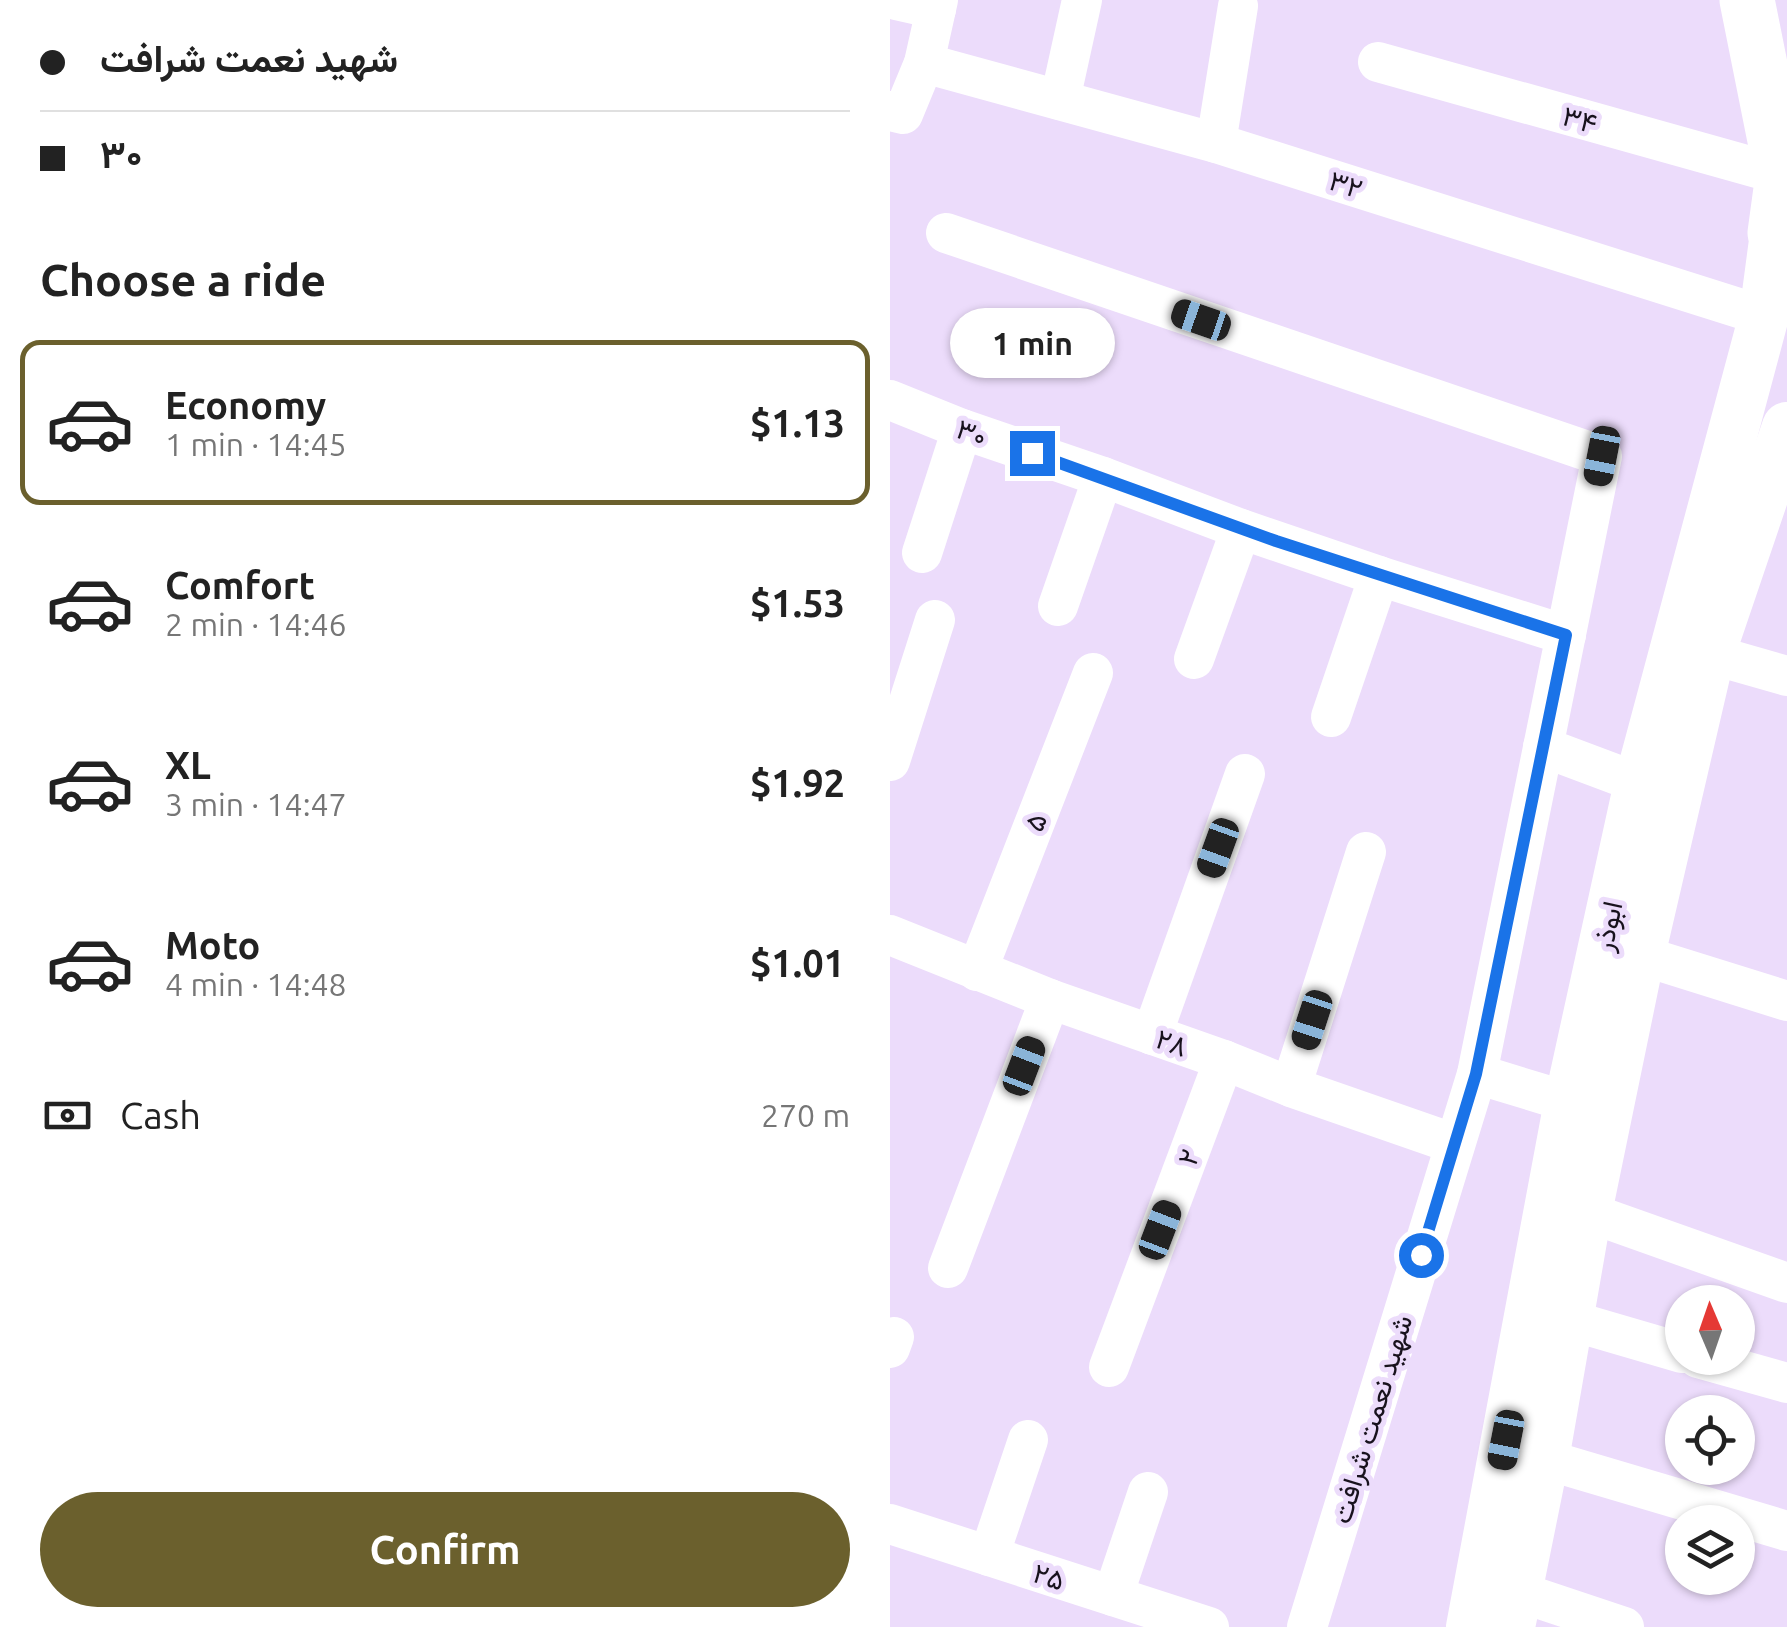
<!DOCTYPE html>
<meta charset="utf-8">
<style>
:root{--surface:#fff;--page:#f6f6f6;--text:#222;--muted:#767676;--line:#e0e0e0;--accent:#6b602d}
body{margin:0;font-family:Ubuntu,Vazirmatn,sans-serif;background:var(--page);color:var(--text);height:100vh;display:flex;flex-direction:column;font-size:38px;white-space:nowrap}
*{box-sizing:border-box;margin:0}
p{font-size:32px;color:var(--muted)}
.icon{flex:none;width:55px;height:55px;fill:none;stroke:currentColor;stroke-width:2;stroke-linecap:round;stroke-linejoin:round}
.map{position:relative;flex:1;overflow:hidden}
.drawer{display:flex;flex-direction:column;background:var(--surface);width:890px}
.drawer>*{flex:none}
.banner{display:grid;align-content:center;height:220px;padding:0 40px;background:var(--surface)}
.needle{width:65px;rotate:358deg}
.buttons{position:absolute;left:775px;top:1285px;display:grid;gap:20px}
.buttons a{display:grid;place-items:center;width:90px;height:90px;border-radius:50%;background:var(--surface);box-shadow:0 2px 8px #0004;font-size:50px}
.end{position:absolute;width:45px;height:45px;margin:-22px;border:12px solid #1a73e8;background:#fff;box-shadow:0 0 0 5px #fff}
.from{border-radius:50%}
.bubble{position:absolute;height:70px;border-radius:35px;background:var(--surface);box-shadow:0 2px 8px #0004;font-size:32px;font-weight:700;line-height:70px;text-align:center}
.car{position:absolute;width:30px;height:60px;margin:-30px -15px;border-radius:12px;box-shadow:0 0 8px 2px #0007;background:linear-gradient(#222 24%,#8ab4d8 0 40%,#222 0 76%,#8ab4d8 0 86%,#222 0)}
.banner b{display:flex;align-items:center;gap:35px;height:95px;font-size:38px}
.banner b+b{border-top:2px solid var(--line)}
.banner i{width:25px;height:25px;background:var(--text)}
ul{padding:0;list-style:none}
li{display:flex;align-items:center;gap:30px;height:165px;margin:0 20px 15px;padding:0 20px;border:5px solid transparent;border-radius:20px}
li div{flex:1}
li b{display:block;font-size:38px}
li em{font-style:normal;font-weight:700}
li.on{border-color:var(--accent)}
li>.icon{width:90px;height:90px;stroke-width:1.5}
h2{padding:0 40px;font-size:45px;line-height:120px}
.pay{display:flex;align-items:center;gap:25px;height:110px;padding:0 40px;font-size:38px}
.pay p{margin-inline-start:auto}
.action{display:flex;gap:20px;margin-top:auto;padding:20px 40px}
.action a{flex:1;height:115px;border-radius:60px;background:var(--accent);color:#fff;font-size:40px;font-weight:700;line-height:115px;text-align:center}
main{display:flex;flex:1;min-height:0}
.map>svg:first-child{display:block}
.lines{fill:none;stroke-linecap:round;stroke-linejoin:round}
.minor{stroke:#fff;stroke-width:40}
.major{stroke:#fff;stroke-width:50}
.highway{stroke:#fff;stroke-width:55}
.route{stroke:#1a73e8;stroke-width:12}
.labels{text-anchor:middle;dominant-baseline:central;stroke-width:10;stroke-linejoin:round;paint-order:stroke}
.street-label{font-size:28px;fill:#18121d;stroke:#ecdcfb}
</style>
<main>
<section class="drawer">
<div class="banner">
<b><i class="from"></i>شهید نعمت شرافت</b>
<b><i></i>۳۰</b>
</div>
<h2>Choose a ride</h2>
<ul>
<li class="on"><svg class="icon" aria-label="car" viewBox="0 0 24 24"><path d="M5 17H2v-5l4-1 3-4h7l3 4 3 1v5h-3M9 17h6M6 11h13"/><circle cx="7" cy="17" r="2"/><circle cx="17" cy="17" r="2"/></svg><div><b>Economy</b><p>1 min · 14:45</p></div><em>$1.13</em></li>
<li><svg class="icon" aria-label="car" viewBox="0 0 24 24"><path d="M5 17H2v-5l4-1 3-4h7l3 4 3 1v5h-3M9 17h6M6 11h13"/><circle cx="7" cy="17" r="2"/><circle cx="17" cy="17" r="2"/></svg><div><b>Comfort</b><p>2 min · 14:46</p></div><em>$1.53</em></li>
<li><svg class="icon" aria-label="car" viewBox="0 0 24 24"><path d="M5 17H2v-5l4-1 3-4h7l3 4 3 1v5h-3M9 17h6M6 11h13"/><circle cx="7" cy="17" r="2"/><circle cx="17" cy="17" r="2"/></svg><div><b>XL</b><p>3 min · 14:47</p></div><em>$1.92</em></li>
<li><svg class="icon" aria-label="car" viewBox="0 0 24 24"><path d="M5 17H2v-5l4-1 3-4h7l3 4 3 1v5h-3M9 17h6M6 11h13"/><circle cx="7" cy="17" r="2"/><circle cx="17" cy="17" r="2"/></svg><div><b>Moto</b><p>4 min · 14:48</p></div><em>$1.01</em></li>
</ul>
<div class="pay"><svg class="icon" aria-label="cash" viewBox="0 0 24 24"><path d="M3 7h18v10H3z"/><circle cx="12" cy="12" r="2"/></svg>Cash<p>270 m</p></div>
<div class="action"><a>Confirm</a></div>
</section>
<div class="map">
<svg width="897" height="1627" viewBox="0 0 897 1627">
<rect width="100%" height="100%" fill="#ecdcfb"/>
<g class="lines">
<g class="minor">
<polyline points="6,0 46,9"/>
<polyline points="488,62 892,175"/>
<polyline points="34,63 326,143 874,316"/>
<polyline points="170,100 192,0"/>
<polyline points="0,111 13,114 34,63 48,0"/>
<polyline points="326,143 348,6"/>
<polyline points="56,233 712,456 587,1074 417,1627"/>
<polyline points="0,400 72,429 213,477 351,529 489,576 676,635"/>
<polyline points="32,553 72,429"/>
<polyline points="168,606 213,477"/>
<polyline points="820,654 897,676"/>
<polyline points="304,659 351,529"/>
<polyline points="441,717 489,576"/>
<polyline points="653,747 749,783"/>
<polyline points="0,761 45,620"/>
<polyline points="0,935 160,999 334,1060 401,1087 565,1144"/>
<polyline points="750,955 897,1001"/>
<polyline points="87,971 203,673"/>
<polyline points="262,1035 355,774"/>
<polyline points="587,1074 679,1102"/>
<polyline points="401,1087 476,852"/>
<polyline points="697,1212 897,1283"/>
<polyline points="58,1268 160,999"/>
<polyline points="679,1320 792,1353"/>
<polyline points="0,1348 4,1337"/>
<polyline points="808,1358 897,1383"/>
<polyline points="219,1367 334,1060"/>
<polyline points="654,1459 897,1531"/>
<polyline points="0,1524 319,1627"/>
<polyline points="99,1556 138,1440"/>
<polyline points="626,1591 734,1627"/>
<polyline points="223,1596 258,1492"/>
</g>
<g class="major">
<polyline points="581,1627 679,1102 749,783 874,316 885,233"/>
<polyline points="620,1627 654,1459 697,1212 750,955 820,654 897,427"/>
</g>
<g class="highway">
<polyline points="857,0 892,175"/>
<polyline points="885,233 897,145"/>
</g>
</g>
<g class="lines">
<polyline class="route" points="142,453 386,541 676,635 586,1074 531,1255"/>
</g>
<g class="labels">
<g class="street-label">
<text transform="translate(690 119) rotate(16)">۳۴</text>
<text transform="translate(456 184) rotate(18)">۳۲</text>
<text transform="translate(82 432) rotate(20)">۳۰</text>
<text transform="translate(145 822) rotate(-69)">۵</text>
<text transform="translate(717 926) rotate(-78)">ابوذر</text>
<text transform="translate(282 1042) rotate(19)">۲۸</text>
<text transform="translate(298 1157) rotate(-70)">۲</text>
<text transform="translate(481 1419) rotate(-73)">شهید نعمت شرافت</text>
<text transform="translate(159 1576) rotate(18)">۲۵</text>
</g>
</g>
</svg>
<div class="buttons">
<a><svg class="needle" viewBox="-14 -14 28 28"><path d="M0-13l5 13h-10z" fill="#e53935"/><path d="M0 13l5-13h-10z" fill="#767676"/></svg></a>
<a><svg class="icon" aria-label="locate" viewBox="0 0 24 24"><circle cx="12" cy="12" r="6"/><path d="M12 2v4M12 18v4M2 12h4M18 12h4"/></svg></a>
<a><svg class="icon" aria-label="layers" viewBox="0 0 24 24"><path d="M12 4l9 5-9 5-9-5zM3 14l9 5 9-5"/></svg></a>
</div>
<i class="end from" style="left:531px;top:1255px"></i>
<i class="end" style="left:142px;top:453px"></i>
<div class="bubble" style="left:60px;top:308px;width:165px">1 min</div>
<i class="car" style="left:311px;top:320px;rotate:289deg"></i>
<i class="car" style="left:712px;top:456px;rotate:191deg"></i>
<i class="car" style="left:328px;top:848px;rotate:200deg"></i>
<i class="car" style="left:422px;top:1020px;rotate:198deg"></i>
<i class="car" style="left:134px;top:1066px;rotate:21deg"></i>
<i class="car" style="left:270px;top:1230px;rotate:21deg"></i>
<i class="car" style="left:616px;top:1440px;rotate:191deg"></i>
</div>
</main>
